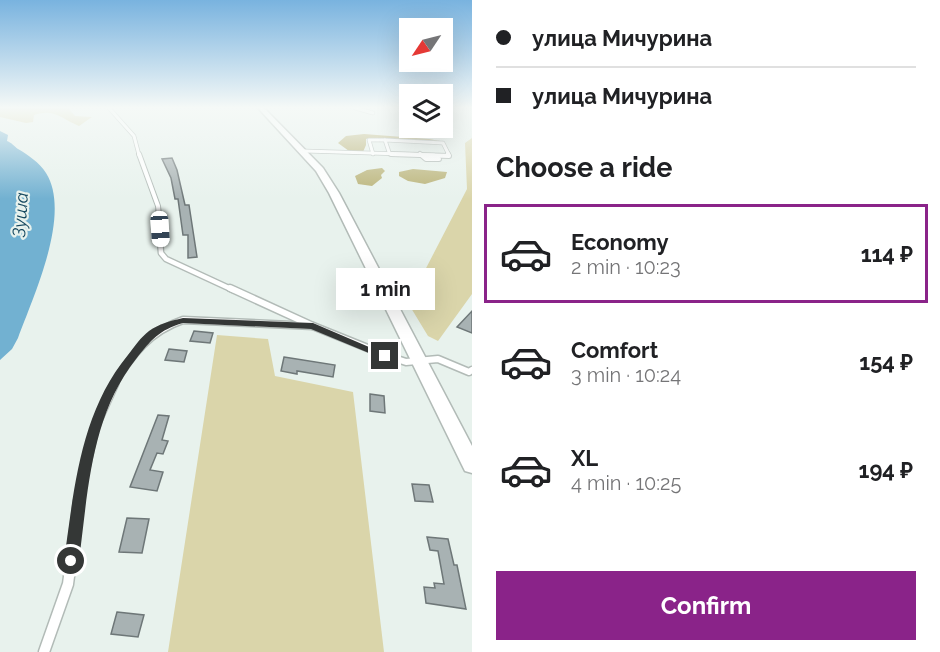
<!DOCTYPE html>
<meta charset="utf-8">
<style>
:root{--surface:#fff;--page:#f2f2f2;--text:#202124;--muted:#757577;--line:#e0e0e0;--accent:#8a2389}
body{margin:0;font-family:Raleway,sans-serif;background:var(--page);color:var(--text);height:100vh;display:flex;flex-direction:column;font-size:22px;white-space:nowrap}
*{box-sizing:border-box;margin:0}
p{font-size:20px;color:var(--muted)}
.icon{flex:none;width:33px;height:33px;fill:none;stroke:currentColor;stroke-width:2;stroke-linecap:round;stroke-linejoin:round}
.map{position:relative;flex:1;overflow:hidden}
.details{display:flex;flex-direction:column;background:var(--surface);width:468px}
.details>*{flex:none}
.top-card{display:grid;align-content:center;height:132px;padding:0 24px;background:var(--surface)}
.needle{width:39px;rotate:235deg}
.buttons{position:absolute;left:399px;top:18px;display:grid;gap:12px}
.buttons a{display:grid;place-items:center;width:54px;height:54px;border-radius:0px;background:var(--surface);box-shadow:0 6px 24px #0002;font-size:30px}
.end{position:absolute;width:27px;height:27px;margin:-14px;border:8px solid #343736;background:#fff;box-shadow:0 0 0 3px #fff}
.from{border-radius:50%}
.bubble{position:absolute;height:42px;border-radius:0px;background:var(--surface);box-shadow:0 6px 24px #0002;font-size:20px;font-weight:700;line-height:42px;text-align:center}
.car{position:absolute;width:18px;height:36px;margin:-18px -9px;border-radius:8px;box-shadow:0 0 4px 2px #0007;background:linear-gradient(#fff 24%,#345 0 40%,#fff 0 76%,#345 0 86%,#fff 0)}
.top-card b{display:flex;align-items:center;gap:21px;height:57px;font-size:22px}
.top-card b+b{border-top:2px solid var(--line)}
.top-card i{width:15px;height:15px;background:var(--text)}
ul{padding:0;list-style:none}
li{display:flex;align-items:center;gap:18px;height:99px;margin:0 12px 9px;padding:0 12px;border:3px solid transparent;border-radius:0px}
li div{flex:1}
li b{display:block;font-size:22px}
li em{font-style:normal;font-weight:700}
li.selected{border-color:var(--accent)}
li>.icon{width:54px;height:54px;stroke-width:1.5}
h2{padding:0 24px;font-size:27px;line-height:72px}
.button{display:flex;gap:12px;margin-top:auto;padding:12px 24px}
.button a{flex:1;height:69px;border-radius:0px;background:var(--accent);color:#fff;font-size:24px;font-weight:700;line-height:69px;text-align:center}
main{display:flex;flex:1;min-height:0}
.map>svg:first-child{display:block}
.green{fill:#dad5aa}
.forest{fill:#b9b276}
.water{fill:#72b1d1}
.building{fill:#a8b2b3;stroke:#6e7778;stroke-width:1.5}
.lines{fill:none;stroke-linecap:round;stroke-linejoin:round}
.service-far5-casing{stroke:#b2bbb7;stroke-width:4.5}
.service-far4-casing{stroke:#b2bbb7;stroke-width:6}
.service-far3-casing{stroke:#b2bbb7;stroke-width:7}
.service-far2-casing{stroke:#b2bbb7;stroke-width:9}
.service-far1-casing{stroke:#b2bbb7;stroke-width:10}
.service-casing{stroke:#b2bbb7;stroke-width:13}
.tertiary-casing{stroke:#b2bbb7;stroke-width:3}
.service-far5{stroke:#fff;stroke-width:3}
.service-far4{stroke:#fff;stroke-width:4}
.service-far3{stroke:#fff;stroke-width:4.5}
.service-far2{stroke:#fff;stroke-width:6}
.service-far1{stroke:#fff;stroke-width:8}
.service{stroke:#fff;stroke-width:10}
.tertiary{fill:#fff;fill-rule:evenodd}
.route{fill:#343736}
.labels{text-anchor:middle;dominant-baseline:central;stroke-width:4.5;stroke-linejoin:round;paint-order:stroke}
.far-water-label{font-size:18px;font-style:italic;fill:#15485f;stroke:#e8f2ed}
</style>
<main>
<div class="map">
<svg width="472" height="652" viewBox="0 0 472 652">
<rect width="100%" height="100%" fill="#e8f2ed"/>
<g class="green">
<path d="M0 108H68L75 116 92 117 79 126C62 119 54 108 34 115L33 122 26 123 0 117Z"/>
<polygon points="472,138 472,294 438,341 428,336 408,303 467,189 465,143"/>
<polygon points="217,335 268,339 275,376 353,392 384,652 168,652"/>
</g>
<g class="forest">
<polygon points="364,134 429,139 440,141 369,138 366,139 366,145 363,152 349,151 338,143 346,136"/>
<polygon points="382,168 385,171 381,175 382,178 372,186 358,184 355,176 367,170"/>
<polygon points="413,169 447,172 445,178 425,184 408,181 399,176 399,172"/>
</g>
<path class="water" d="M0 131 8 135 7 141C12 143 14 146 18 149 27 154 40 163 46 173 72 214 33 297 18 338L12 349 0 360Z"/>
<g class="building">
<polygon points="172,158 177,170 185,205 189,205 197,257 188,258 188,235 183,235 178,199 175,199 171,178 162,159"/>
<polygon points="472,311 472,333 457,327"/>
<polygon points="194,331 213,333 210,343 190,341"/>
<polygon points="169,349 187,351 184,362 165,360"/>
<polygon points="284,357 335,365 333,377 297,371 297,374 281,371"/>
<polygon points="370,394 384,396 385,413 370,411"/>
<polygon points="158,415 169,416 162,440 168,441 163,454 157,453 150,470 163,472 157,491 130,487"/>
<polygon points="412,484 429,485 433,502 415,501"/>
<polygon points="127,518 149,519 142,553 119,552"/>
<polygon points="427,537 448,539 454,565 457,565 466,609 426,603 424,587 435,588 434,583 444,584 438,551 430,550"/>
<polygon points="117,612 144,615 138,637 111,634"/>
</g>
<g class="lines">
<defs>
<g id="service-far5">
<polyline points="109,108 134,136 139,155"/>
<polyline points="355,108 373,113"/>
<polyline points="305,151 434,155"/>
<polyline points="389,152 385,140 443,143 449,155"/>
<polyline points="373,154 369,140 385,140"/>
<polyline points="420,154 422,155"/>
</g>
<g id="service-far4">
<polyline points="139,154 158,206 159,215"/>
<polyline points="391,154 449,156 448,154"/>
<polyline points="420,154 426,159 439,159"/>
</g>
<polyline id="service-far3" points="158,213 161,253 166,259 233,290"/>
<g id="service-far2">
<polyline points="230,288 313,326 385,355 406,362 438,359 469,372 472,370"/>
<path d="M114 384C131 355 150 331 183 320L313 326"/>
</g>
<polyline id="service-far1" points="78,503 95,427 115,383"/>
<polyline id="service" points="44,652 68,584 79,501"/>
<polygon id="tertiary" points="258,108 264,108 323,168 339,193 472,446 472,473 465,471 462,465 329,193 316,171"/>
</defs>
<use href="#service-far5" class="service-far5-casing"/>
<use href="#service-far4" class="service-far4-casing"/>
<use href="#service-far3" class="service-far3-casing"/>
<use href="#service-far2" class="service-far2-casing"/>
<use href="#service-far1" class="service-far1-casing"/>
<use href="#service" class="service-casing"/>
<use href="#tertiary" class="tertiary-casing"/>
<use href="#service-far5" class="service-far5"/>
<use href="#service-far4" class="service-far4"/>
<use href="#service-far3" class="service-far3"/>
<use href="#service-far2" class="service-far2"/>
<use href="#service-far1" class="service-far1"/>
<use href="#service" class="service"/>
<use href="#tertiary" class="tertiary"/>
</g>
<linearGradient id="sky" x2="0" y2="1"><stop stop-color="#79b3df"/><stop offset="0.54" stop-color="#f5f9f7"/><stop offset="1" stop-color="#f5f9f7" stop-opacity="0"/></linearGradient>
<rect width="472" height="199" fill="url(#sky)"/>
<path class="route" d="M183 318 313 323 390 356 389 358H381L311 329 183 323C159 330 151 340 136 359 91 416 88 491 79 561L77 567 71 569 66 567 64 561C74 490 80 413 128 355 134 347 141 337 149 331 159 324 170 321 183 318Z"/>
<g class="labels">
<g class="far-water-label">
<text transform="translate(20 215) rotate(-86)">Зуша</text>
</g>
</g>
</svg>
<div class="buttons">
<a><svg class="needle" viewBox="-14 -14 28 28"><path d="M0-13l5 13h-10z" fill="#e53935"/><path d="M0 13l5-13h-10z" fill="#757577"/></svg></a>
<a><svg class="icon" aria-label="layers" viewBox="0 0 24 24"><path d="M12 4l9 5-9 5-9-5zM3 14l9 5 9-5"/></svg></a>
</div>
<i class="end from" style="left:71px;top:561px"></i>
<i class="end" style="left:385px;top:356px"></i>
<div class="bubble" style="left:336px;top:268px;width:99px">1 min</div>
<i class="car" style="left:160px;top:229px;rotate:176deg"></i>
</div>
<section class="details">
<div class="top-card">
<b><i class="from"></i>улица Мичурина</b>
<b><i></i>улица Мичурина</b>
</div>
<h2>Choose a ride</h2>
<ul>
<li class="selected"><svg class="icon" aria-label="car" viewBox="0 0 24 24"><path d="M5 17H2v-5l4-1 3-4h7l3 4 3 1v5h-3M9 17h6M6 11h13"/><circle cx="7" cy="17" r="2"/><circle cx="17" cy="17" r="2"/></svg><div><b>Economy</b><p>2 min · 10:23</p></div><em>114 ₽</em></li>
<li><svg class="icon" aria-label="car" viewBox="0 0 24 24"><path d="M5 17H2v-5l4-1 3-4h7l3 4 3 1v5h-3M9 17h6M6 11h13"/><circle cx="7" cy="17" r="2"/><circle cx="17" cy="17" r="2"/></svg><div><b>Comfort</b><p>3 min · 10:24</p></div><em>154 ₽</em></li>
<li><svg class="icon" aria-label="car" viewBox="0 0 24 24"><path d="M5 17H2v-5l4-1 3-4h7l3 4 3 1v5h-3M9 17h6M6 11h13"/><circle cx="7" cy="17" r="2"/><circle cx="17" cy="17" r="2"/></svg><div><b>XL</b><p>4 min · 10:25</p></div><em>194 ₽</em></li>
</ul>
<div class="button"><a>Confirm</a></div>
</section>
</main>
